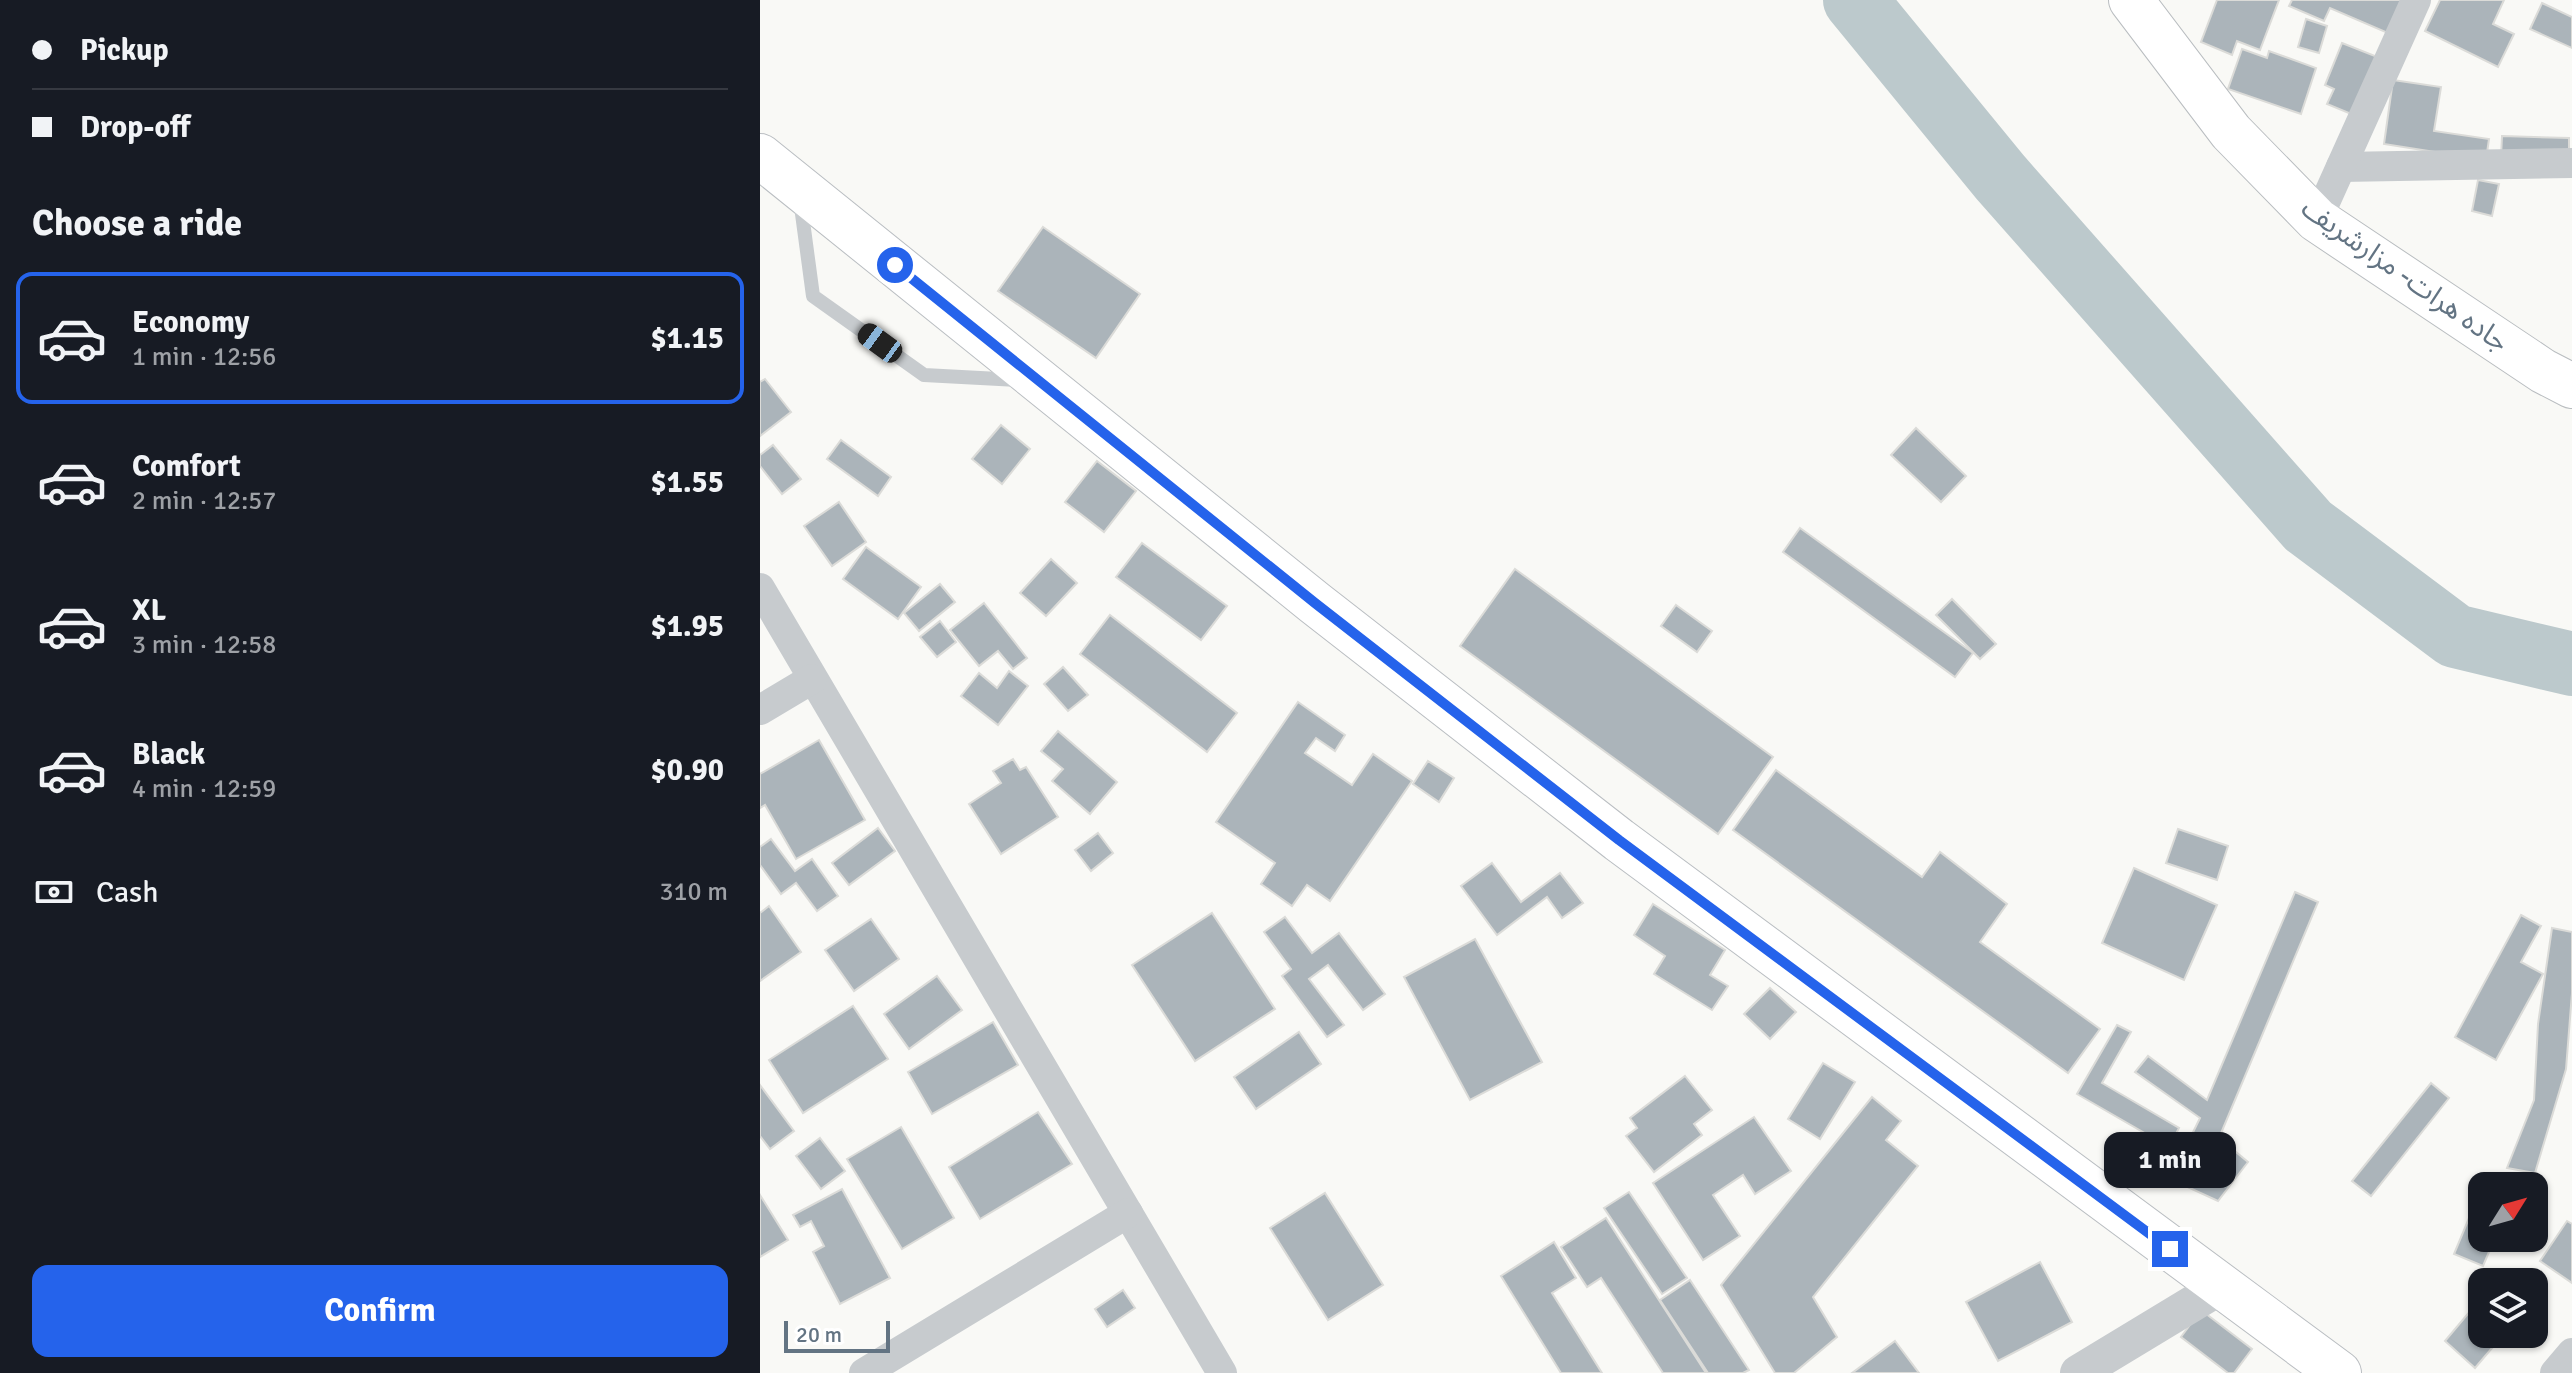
<!DOCTYPE html>
<meta charset="utf-8">
<style>
:root{--surface:#171b24;--page:#242831;--text:#f1f3f6;--muted:#9ea1a6;--line:#363941;--accent:#2563eb}
body{margin:0;font-family:Signika,"Noto Sans Arabic",sans-serif;background:var(--page);color:var(--text);height:100vh;display:flex;flex-direction:column;font-size:30px;white-space:nowrap}
*{box-sizing:border-box;margin:0}
p{font-size:26px;color:var(--muted)}
.icon{flex:none;width:44px;height:44px;fill:none;stroke:currentColor;stroke-width:2;stroke-linecap:round;stroke-linejoin:round}
.map{position:relative;flex:1;overflow:hidden}
.panel{display:flex;flex-direction:column;background:var(--surface);width:760px}
.panel>*{flex:none}
.banner{display:grid;align-content:center;height:176px;padding:0 32px;background:var(--surface)}
.needle{width:52px;rotate:53deg}
.controls{position:absolute;left:1708px;top:1172px;display:grid;gap:16px}
.controls a{display:grid;place-items:center;width:80px;height:80px;border-radius:16px;background:var(--surface);box-shadow:0 2px 6px #0004;font-size:40px}
.scale{position:absolute;left:24px;bottom:20px;width:106px;box-sizing:border-box;padding-left:8px;border:4px solid #637483;border-top:0;font-size:22px;line-height:28px;white-space:nowrap;color:#637483;-webkit-text-stroke:6px #fff;paint-order:stroke}
.end{position:absolute;width:36px;height:36px;margin:-18px;border:10px solid #2563eb;background:#fff;box-shadow:0 0 0 4px #fff}
.from{border-radius:50%}
.bubble{position:absolute;height:56px;border-radius:16px;background:var(--surface);box-shadow:0 2px 6px #0004;font-size:26px;font-weight:700;line-height:56px;text-align:center}
.car{position:absolute;width:24px;height:48px;margin:-24px -12px;border-radius:10px;box-shadow:0 0 6px 2px #0007;background:linear-gradient(#222 24%,#8ab4d8 0 40%,#222 0 76%,#8ab4d8 0 86%,#222 0)}
.banner b{display:flex;align-items:center;gap:28px;height:76px;font-size:30px}
.banner b+b{border-top:2px solid var(--line)}
.banner i{width:20px;height:20px;background:var(--text)}
ul{padding:0;list-style:none}
li{display:flex;align-items:center;gap:24px;height:132px;margin:0 16px 12px;padding:0 16px;border:4px solid transparent;border-radius:16px}
li div{flex:1}
li b{display:block;font-size:30px}
li em{font-style:normal;font-weight:700}
li.on{border-color:var(--accent)}
li>.icon{width:72px;height:72px;stroke-width:1.5}
h2{padding:0 32px;font-size:36px;line-height:96px}
.pay{display:flex;align-items:center;gap:20px;height:88px;padding:0 32px;font-size:30px}
.pay p{margin-inline-start:auto}
.button{display:flex;gap:16px;margin-top:auto;padding:16px 32px}
.button a{flex:1;height:92px;border-radius:16px;background:var(--accent);color:#fff;font-size:32px;font-weight:700;line-height:92px;text-align:center}
main{display:flex;flex:1;min-height:0}
.map>svg:first-child{display:block}
.lines{fill:none;stroke-linecap:round;stroke-linejoin:round}
.river{stroke:#bcc9cc;stroke-width:64}
.building{fill:#abb4ba;stroke:#dbdbd8;stroke-width:2}
.primary-casing{stroke:#babec2;stroke-width:46}
.trunk-casing{stroke:#b9bdc0;stroke-width:46}
.service{stroke:#c7cbce;stroke-width:14}
.minor{stroke:#c7cbce;stroke-width:30}
.tertiary{stroke:#c7cbce;stroke-width:36}
.primary{stroke:#fff;stroke-width:44}
.trunk{stroke:#fff;stroke-width:44}
.route{stroke:#2563eb;stroke-width:10}
.labels{text-anchor:middle;dominant-baseline:central;stroke-width:8;stroke-linejoin:round;paint-order:stroke}
.street-label{font-size:28px;fill:#637483;stroke:#fff}
</style>
<main>
<section class="panel">
<div class="banner">
<b><i class="from"></i>Pickup</b>
<b><i></i>Drop-off</b>
</div>
<h2>Choose a ride</h2>
<ul>
<li class="on"><svg class="icon" aria-label="car" viewBox="0 0 24 24"><path d="M5 17H2v-5l4-1 3-4h7l3 4 3 1v5h-3M9 17h6M6 11h13"/><circle cx="7" cy="17" r="2"/><circle cx="17" cy="17" r="2"/></svg><div><b>Economy</b><p>1 min · 12:56</p></div><em>$1.15</em></li>
<li><svg class="icon" aria-label="car" viewBox="0 0 24 24"><path d="M5 17H2v-5l4-1 3-4h7l3 4 3 1v5h-3M9 17h6M6 11h13"/><circle cx="7" cy="17" r="2"/><circle cx="17" cy="17" r="2"/></svg><div><b>Comfort</b><p>2 min · 12:57</p></div><em>$1.55</em></li>
<li><svg class="icon" aria-label="car" viewBox="0 0 24 24"><path d="M5 17H2v-5l4-1 3-4h7l3 4 3 1v5h-3M9 17h6M6 11h13"/><circle cx="7" cy="17" r="2"/><circle cx="17" cy="17" r="2"/></svg><div><b>XL</b><p>3 min · 12:58</p></div><em>$1.95</em></li>
<li><svg class="icon" aria-label="car" viewBox="0 0 24 24"><path d="M5 17H2v-5l4-1 3-4h7l3 4 3 1v5h-3M9 17h6M6 11h13"/><circle cx="7" cy="17" r="2"/><circle cx="17" cy="17" r="2"/></svg><div><b>Black</b><p>4 min · 12:59</p></div><em>$0.90</em></li>
</ul>
<div class="pay"><svg class="icon" aria-label="cash" viewBox="0 0 24 24"><path d="M3 7h18v10H3z"/><circle cx="12" cy="12" r="2"/></svg>Cash<p>310 m</p></div>
<div class="button"><a>Confirm</a></div>
</section>
<div class="map">
<svg width="1812" height="1373" viewBox="0 0 1812 1373">
<rect width="100%" height="100%" fill="#f9f9f6"/>
<g class="lines">
<polyline class="river" points="1095,0 1240,177 1548,526 1695,636 1812,664"/>
</g>
<g class="building">
<polygon points="1457,0 1519,0 1500,50 1477,41 1472,55 1441,42"/>
<polygon points="1532,0 1651,0 1637,37 1570,8 1564,21 1529,6"/>
<polygon points="1680,0 1744,0 1733,24 1754,34 1738,67 1665,31"/>
<polygon points="1782,3 1812,17 1812,48 1770,29"/>
<polygon points="1546,19 1567,26 1559,53 1538,47"/>
<polygon points="1582,43 1620,58 1596,116 1567,104 1574,89 1565,85"/>
<polygon points="1482,49 1507,58 1509,51 1556,68 1541,114 1468,89"/>
<polygon points="1633,80 1681,87 1674,131 1729,139 1726,160 1624,144"/>
<polygon points="1742,136 1809,138 1809,159 1741,157"/>
<polygon points="1718,180 1739,184 1732,216 1712,211"/>
<polygon points="283,227 380,294 336,358 238,291"/>
<polygon points="5,379 31,412 0,436 0,382"/>
<polygon points="241,425 270,449 242,484 212,459"/>
<polygon points="1156,428 1206,476 1181,502 1131,455"/>
<polygon points="81,440 131,477 118,496 67,459"/>
<polygon points="13,445 41,479 22,494 0,466 0,455"/>
<polygon points="337,461 376,491 344,532 305,502"/>
<polygon points="79,502 106,542 72,566 44,526"/>
<polygon points="1040,528 1213,653 1195,677 1023,552"/>
<polygon points="382,543 467,606 441,640 356,577"/>
<polygon points="106,547 161,587 138,619 83,579"/>
<polygon points="291,559 317,583 286,616 260,593"/>
<polygon points="755,569 1013,757 958,834 700,646"/>
<polygon points="180,584 195,602 159,631 144,613"/>
<polygon points="1192,599 1236,644 1220,659 1176,615"/>
<polygon points="224,603 267,658 253,669 238,651 219,666 190,630"/>
<polygon points="916,605 952,631 937,652 901,626"/>
<polygon points="350,615 477,713 447,752 320,654"/>
<polygon points="180,621 196,642 177,657 160,637"/>
<polygon points="303,667 328,695 308,711 284,684"/>
<polygon points="249,671 268,686 238,725 201,696 219,673 237,688"/>
<polygon points="538,702 585,735 575,751 556,738 545,753 592,785 613,754 652,781 570,901 547,885 532,906 501,884 515,863 456,822"/>
<polygon points="298,731 357,782 330,814 292,781 303,769 281,751"/>
<polygon points="59,740 105,820 36,859 5,805 0,808 0,774"/>
<polygon points="253,759 260,770 266,767 298,817 241,854 209,804 241,783 233,771"/>
<polygon points="668,761 694,778 679,802 653,784"/>
<polygon points="1016,770 1162,877 1180,852 1247,904 1220,942 1340,1029 1308,1073 973,830"/>
<polygon points="118,828 135,851 89,885 72,863"/>
<polygon points="1418,829 1468,846 1457,880 1406,863"/>
<polygon points="338,833 353,853 331,871 315,850"/>
<polygon points="11,839 35,871 52,859 78,896 57,911 36,883 21,894 0,865 0,847"/>
<polygon points="732,863 761,902 800,873 823,903 802,918 787,897 737,935 701,886"/>
<polygon points="1374,868 1457,905 1424,980 1342,943"/>
<polygon points="1535,892 1558,902 1459,1138 1488,1162 1458,1201 1410,1179 1440,1118 1375,1072 1388,1056 1447,1100"/>
<polygon points="893,904 965,950 950,975 968,986 952,1010 894,974 905,956 874,935"/>
<polygon points="9,906 41,952 0,981 0,913"/>
<polygon points="452,913 515,1009 435,1061 372,965"/>
<polygon points="1761,915 1781,926 1761,962 1783,974 1736,1060 1695,1037"/>
<polygon points="525,917 552,953 579,933 625,994 603,1010 568,965 549,979 584,1025 567,1037 522,976 531,969 504,932"/>
<polygon points="111,919 139,959 94,991 65,950"/>
<polygon points="1792,928 1812,932 1812,993 1806,1069 1775,1173 1747,1168 1774,1100 1778,1024"/>
<polygon points="715,939 782,1062 710,1100 644,977"/>
<polygon points="177,976 202,1010 149,1049 124,1014"/>
<polygon points="1010,988 1036,1012 1010,1039 984,1014"/>
<polygon points="93,1006 128,1059 43,1113 9,1060"/>
<polygon points="233,1022 258,1065 172,1114 148,1072"/>
<polygon points="1357,1025 1371,1032 1342,1083 1419,1128 1409,1147 1317,1094"/>
<polygon points="539,1032 561,1064 496,1109 474,1077"/>
<polygon points="1063,1063 1095,1082 1060,1139 1028,1119"/>
<polygon points="925,1076 952,1110 934,1124 942,1135 894,1172 866,1136 877,1128 870,1118"/>
<polygon points="1671,1083 1689,1098 1611,1196 1592,1181"/>
<polygon points="0,1085 34,1131 10,1149 0,1136"/>
<polygon points="1112,1097 1141,1121 1126,1140 1158,1166 1053,1297 1077,1337 1034,1373 1015,1373 961,1285"/>
<polygon points="278,1112 312,1164 220,1219 189,1167"/>
<polygon points="994,1117 1031,1171 995,1194 983,1175 953,1195 980,1236 943,1260 893,1183"/>
<polygon points="141,1127 194,1218 142,1249 87,1159"/>
<polygon points="60,1138 85,1171 61,1189 36,1156"/>
<polygon points="1722,1187 1722,1238 1735,1238 1723,1266 1694,1254"/>
<polygon points="82,1189 130,1278 80,1304 53,1252 64,1246 51,1221 40,1227 33,1215"/>
<polygon points="869,1192 927,1278 902,1294 844,1208"/>
<polygon points="565,1193 623,1285 568,1320 510,1228"/>
<polygon points="0,1195 28,1240 0,1257"/>
<polygon points="846,1218 946,1373 903,1373 841,1278 827,1287 801,1247"/>
<polygon points="1807,1221 1812,1224 1812,1283 1780,1261"/>
<polygon points="794,1242 816,1278 792,1293 842,1373 801,1373 741,1276"/>
<polygon points="1280,1262 1312,1322 1238,1361 1206,1302"/>
<polygon points="930,1280 989,1370 983,1373 948,1373 900,1300"/>
<polygon points="363,1290 375,1308 347,1327 335,1309"/>
<polygon points="1722,1297 1722,1334 1744,1334 1715,1368 1685,1341"/>
<polygon points="1441,1310 1492,1349 1474,1373 1468,1373 1421,1337"/>
<polygon points="1135,1341 1159,1373 1092,1373"/>
</g>
<g class="lines">
<defs>
<polyline id="primary" points="0,156 555,603 859,840 1579,1373"/>
<polyline id="trunk" points="1371,0 1471,132 1557,220 1783,371 1812,386"/>
</defs>
<use href="#primary" class="primary-casing"/>
<use href="#trunk" class="trunk-casing"/>
<polyline class="service" points="40,199 53,296 164,375 258,380"/>
<g class="minor">
<polyline points="1581,167 1812,163"/>
<polyline points="1557,220 1656,0"/>
<polyline points="0,588 462,1373"/>
<polyline points="0,710 52,679"/>
<polyline points="104,1373 368,1213"/>
<polyline points="1795,1373 1812,1353"/>
</g>
<polyline class="tertiary" points="1318,1373 1460,1287"/>
<use href="#primary" class="primary"/>
<use href="#trunk" class="trunk"/>
</g>
<g class="lines">
<polyline class="route" points="135,265 555,603 859,840 1410,1249"/>
</g>
<g class="labels">
<g class="street-label">
<text transform="translate(1645 275) rotate(35)">جاده هرات- مزارشریف</text>
</g>
</g>
</svg>
<div class="controls">
<a><svg class="needle" viewBox="-14 -14 28 28"><path d="M0-13l5 13h-10z" fill="#e53935"/><path d="M0 13l5-13h-10z" fill="#9ea1a6"/></svg></a>
<a><svg class="icon" aria-label="layers" viewBox="0 0 24 24"><path d="M12 4l9 5-9 5-9-5zM3 14l9 5 9-5"/></svg></a>
</div>
<div class="scale">20 m</div>
<i class="end from" style="left:135px;top:265px"></i>
<i class="end" style="left:1410px;top:1249px"></i>
<div class="bubble" style="left:1344px;top:1132px;width:132px">1 min</div>
<i class="car" style="left:120px;top:343px;rotate:306deg"></i>
</div>
</main>
